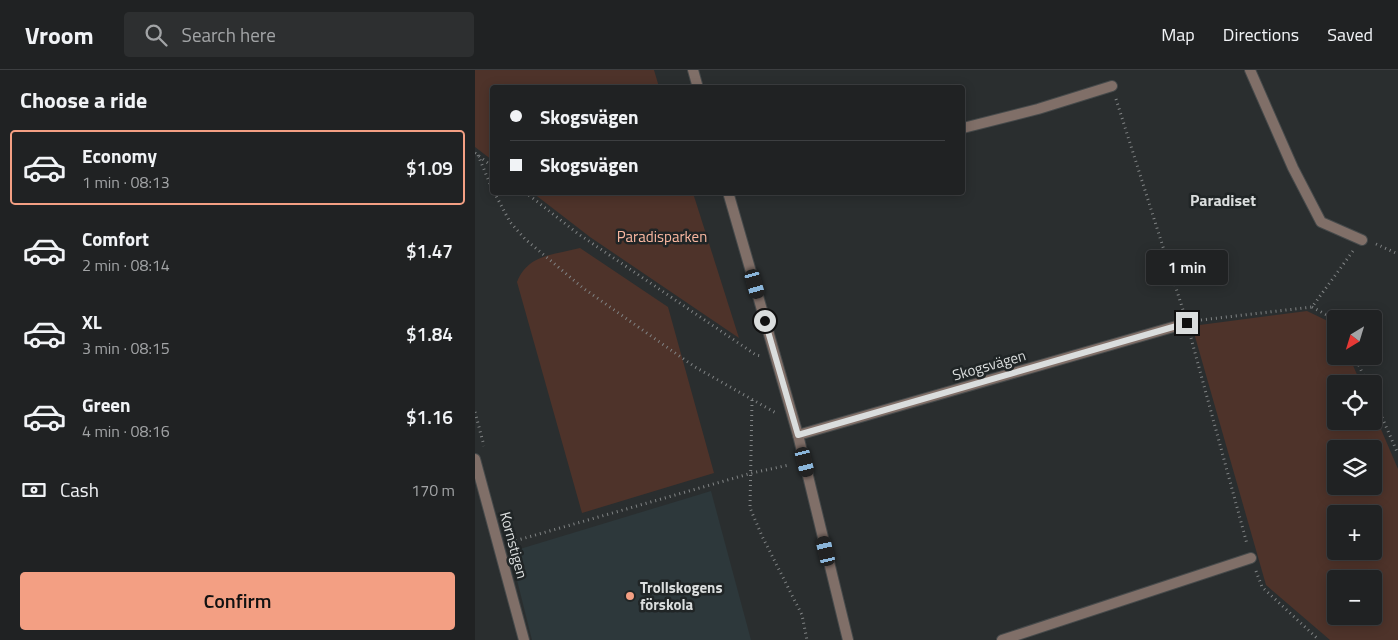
<!DOCTYPE html>
<meta charset="utf-8">
<style>
:root{--surface:#202223;--page:#2d2f30;--text:#f1f3f6;--muted:#a2a4a6;--line:#3d3f41;--accent:#f39f83}
body{margin:0;font-family:"Titillium Web",sans-serif;background:var(--page);color:var(--text);height:100vh;display:flex;flex-direction:column;font-size:19px;white-space:nowrap}
*{box-sizing:border-box;margin:0}
p{font-size:16px;color:var(--muted)}
.icon{flex:none;width:28px;height:28px;fill:none;stroke:currentColor;stroke-width:2;stroke-linecap:round;stroke-linejoin:round}
.map{position:relative;flex:1;overflow:hidden}
.sheet{display:flex;flex-direction:column;background:var(--surface);width:475px}
.sheet>*{flex:none}
.hud{position:absolute;left:15px;top:15px;width:475px;height:110px;border-radius:5px;box-shadow:0 2px 12px #0003,0 0 0 1px var(--line);display:grid;align-content:center;height:110px;padding:0 20px;background:var(--surface)}
.needle{width:32px;rotate:218deg}
.tools{position:absolute;left:852px;top:240px;display:grid;gap:10px}
.tools a{display:grid;place-items:center;width:55px;height:55px;border-radius:5px;background:var(--surface);box-shadow:0 2px 12px #0003,0 0 0 1px var(--line);font-size:25px}
.end{position:absolute;width:22px;height:22px;margin:-11px;border:6px solid #dadddd;background:#111;box-shadow:0 0 0 2px #111}
.from{border-radius:50%}
.bubble{position:absolute;height:35px;border-radius:5px;background:var(--surface);box-shadow:0 2px 12px #0003,0 0 0 1px var(--line);font-size:16px;font-weight:600;line-height:35px;text-align:center}
.car{position:absolute;width:15px;height:30px;margin:-15px -8px;border-radius:6px;box-shadow:0 0 4px 1px #0007;background:linear-gradient(#222 24%,#8ab4d8 0 40%,#222 0 76%,#8ab4d8 0 86%,#222 0)}
.hud b{display:flex;align-items:center;gap:18px;height:48px;font-size:19px}
.hud b+b{border-top:1px solid var(--line)}
.hud i{width:12px;height:12px;background:var(--text)}
ul{padding:0;list-style:none}
li{display:flex;align-items:center;gap:15px;height:75px;margin:0 10px 8px;padding:0 10px;border:2px solid transparent;border-radius:5px}
li div{flex:1}
li b{display:block;font-size:19px}
li em{font-style:normal;font-weight:600}
li.active{border-color:var(--accent)}
li>.icon{width:45px;height:45px;stroke-width:1.5}
h2{padding:0 20px;font-size:22px;line-height:60px}
.pay{display:flex;align-items:center;gap:12px;height:55px;padding:0 20px;font-size:19px}
.pay p{margin-inline-start:auto}
.button{display:flex;gap:10px;margin-top:auto;padding:10px 20px}
.button a{flex:1;height:58px;border-radius:5px;background:var(--accent);color:#111;font-size:20px;font-weight:600;line-height:58px;text-align:center}
header{display:flex;align-items:center;gap:30px;box-sizing:border-box;height:70px;padding:0 25px;background:var(--surface);border-bottom:1px solid var(--line)}
header strong{font-size:24px}
nav{display:flex;gap:28px;margin-inline-start:auto;font-size:18px}
.search{width:350px;height:45px;background:var(--page);display:flex;align-items:center;gap:12px;box-sizing:border-box;padding:0 18px;border-radius:5px;color:var(--muted);font-size:19px}
main{display:flex;flex:1;min-height:0}
.map>svg:first-child{display:block}
.built{fill:#2d383b}
.green{fill:#4e332a;fill-rule:evenodd}
.lines{fill:none;stroke-linecap:round;stroke-linejoin:round}
.minor-casing{stroke:#464a4b;stroke-width:12}
.path{stroke:#818485;stroke-width:3;stroke-dasharray:1 4;stroke-linecap:butt}
.minor{stroke:#806f68;stroke-width:10}
.route{stroke:#dadddd;stroke-width:6}
.poi-dot{fill:#f39f83;stroke:#202526;stroke-width:2}
.labels{text-anchor:middle;dominant-baseline:central;stroke-width:5;stroke-linejoin:round;paint-order:stroke}
.park-label{font-size:15px;fill:#fab8a1;stroke:#202526}
.street-label{font-size:15px;fill:#dadddd;stroke:#202526}
.poi-label{font-size:15px;font-weight:bold;fill:#dadddd;stroke:#202526;text-anchor:start}
.neighbourhood-label{font-size:16px;font-weight:bold;fill:#dadddd;stroke:#202526}
</style>
<header>
<strong>Vroom</strong>
<div class="search"><svg class="icon" aria-label="search" viewBox="0 0 24 24"><circle cx="10" cy="10" r="6"/><path d="M15 15l6 6"/></svg>Search here</div>
<nav><a>Map</a><a>Directions</a><a>Saved</a></nav>
</header>
<main>
<section class="sheet">
<h2>Choose a ride</h2>
<ul>
<li class="active"><svg class="icon" aria-label="car" viewBox="0 0 24 24"><path d="M5 17H2v-5l4-1 3-4h7l3 4 3 1v5h-3M9 17h6M6 11h13"/><circle cx="7" cy="17" r="2"/><circle cx="17" cy="17" r="2"/></svg><div><b>Economy</b><p>1 min · 08:13</p></div><em>$1.09</em></li>
<li><svg class="icon" aria-label="car" viewBox="0 0 24 24"><path d="M5 17H2v-5l4-1 3-4h7l3 4 3 1v5h-3M9 17h6M6 11h13"/><circle cx="7" cy="17" r="2"/><circle cx="17" cy="17" r="2"/></svg><div><b>Comfort</b><p>2 min · 08:14</p></div><em>$1.47</em></li>
<li><svg class="icon" aria-label="car" viewBox="0 0 24 24"><path d="M5 17H2v-5l4-1 3-4h7l3 4 3 1v5h-3M9 17h6M6 11h13"/><circle cx="7" cy="17" r="2"/><circle cx="17" cy="17" r="2"/></svg><div><b>XL</b><p>3 min · 08:15</p></div><em>$1.84</em></li>
<li><svg class="icon" aria-label="car" viewBox="0 0 24 24"><path d="M5 17H2v-5l4-1 3-4h7l3 4 3 1v5h-3M9 17h6M6 11h13"/><circle cx="7" cy="17" r="2"/><circle cx="17" cy="17" r="2"/></svg><div><b>Green</b><p>4 min · 08:16</p></div><em>$1.16</em></li>
</ul>
<div class="pay"><svg class="icon" aria-label="cash" viewBox="0 0 24 24"><path d="M3 7h18v10H3z"/><circle cx="12" cy="12" r="2"/></svg>Cash<p>170 m</p></div>
<div class="button"><a>Confirm</a></div>
</section>
<div class="map">
<svg width="923" height="570" viewBox="0 0 923 570">
<rect width="100%" height="100%" fill="#2a2e2f"/>
<polygon class="built" points="236,421 276,570 57,570 35,482"/>
<g class="green">
<polygon points="0,0 179,0 184,17 18,18 17,90 0,77"/>
<polygon points="58,123 218,123 264,268 115,167"/>
<path d="M105 178 193 237 239 403 107 443 42 212C53 184 79 185 105 178Z"/>
<path d="M832 241 861 255V286H874L886 314H861V351H899V343L923 399V570H855L791 515 717 256ZM861 379H899V416H861ZM861 444H899V481H861ZM861 509H899V546H861Z"/>
</g>
<g class="lines">
<defs>
<g id="minor">
<polyline points="218,0 223,18"/>
<polyline points="775,0 818,98 846,152 887,170"/>
<polyline points="488,58 563,39 637,16"/>
<polyline points="253,122 323,365 373,570"/>
<polyline points="323,365 712,253"/>
<polyline points="0,389 49,570"/>
<polyline points="527,570 776,488"/>
</g>
</defs>
<use href="#minor" class="minor-casing"/>
<g class="path">
<polyline points="641,29 708,240"/>
<polyline points="0,83 18,97"/>
<polyline points="3,85 18,121"/>
<polyline points="19,122 35,152 50,169 108,218 220,297 301,343"/>
<polyline points="50,122 102,163 281,285 286,286"/>
<polyline points="901,174 923,184"/>
<polyline points="837,237 861,250"/>
<polyline points="726,250 837,237 878,181"/>
<polyline points="716,268 772,474"/>
<polyline points="880,286 892,314"/>
<polyline points="899,329 923,384"/>
<polyline points="277,330 275,438 287,466 327,545 332,570"/>
<polyline points="0,342 9,376"/>
<polyline points="36,472 277,403 314,395"/>
<polyline points="781,501 787,517 844,570"/>
</g>
<use href="#minor" class="minor"/>
</g>
<g class="lines">
<polyline class="route" points="290,251 323,365 712,253"/>
</g>
<circle class="poi-dot" cx="155" cy="526" r="5"/>
<g class="labels">
<g class="park-label">
<text x="187" y="166">Paradisparken</text>
</g>
<g class="street-label">
<text transform="translate(514 295) rotate(-16)">Skogsvägen</text>
<text transform="translate(39 475) rotate(75)">Kornstigen</text>
</g>
<g class="poi-label">
<text x="165" y="517">Trollskogens<tspan x="165" dy="17">förskola</tspan></text>
</g>
<g class="neighbourhood-label">
<text x="748" y="130">Paradiset</text>
</g>
</g>
</svg>
<div class="tools">
<a><svg class="needle" viewBox="-14 -14 28 28"><path d="M0-13l5 13h-10z" fill="#e53935"/><path d="M0 13l5-13h-10z" fill="#a2a4a6"/></svg></a>
<a><svg class="icon" aria-label="locate" viewBox="0 0 24 24"><circle cx="12" cy="12" r="6"/><path d="M12 2v4M12 18v4M2 12h4M18 12h4"/></svg></a>
<a><svg class="icon" aria-label="layers" viewBox="0 0 24 24"><path d="M12 4l9 5-9 5-9-5zM3 14l9 5 9-5"/></svg></a>
<a>+</a>
<a>−</a>
</div>
<i class="end from" style="left:290px;top:251px"></i>
<i class="end" style="left:712px;top:253px"></i>
<div class="bubble" style="left:671px;top:180px;width:82px">1 min</div>
<i class="car" style="left:280px;top:214px;rotate:164deg"></i>
<i class="car" style="left:330px;top:392px;rotate:166deg"></i>
<i class="car" style="left:351px;top:481px;rotate:347deg"></i>
<div class="hud">
<b><i class="from"></i>Skogsvägen</b>
<b><i></i>Skogsvägen</b>
</div>
</div>
</main>
